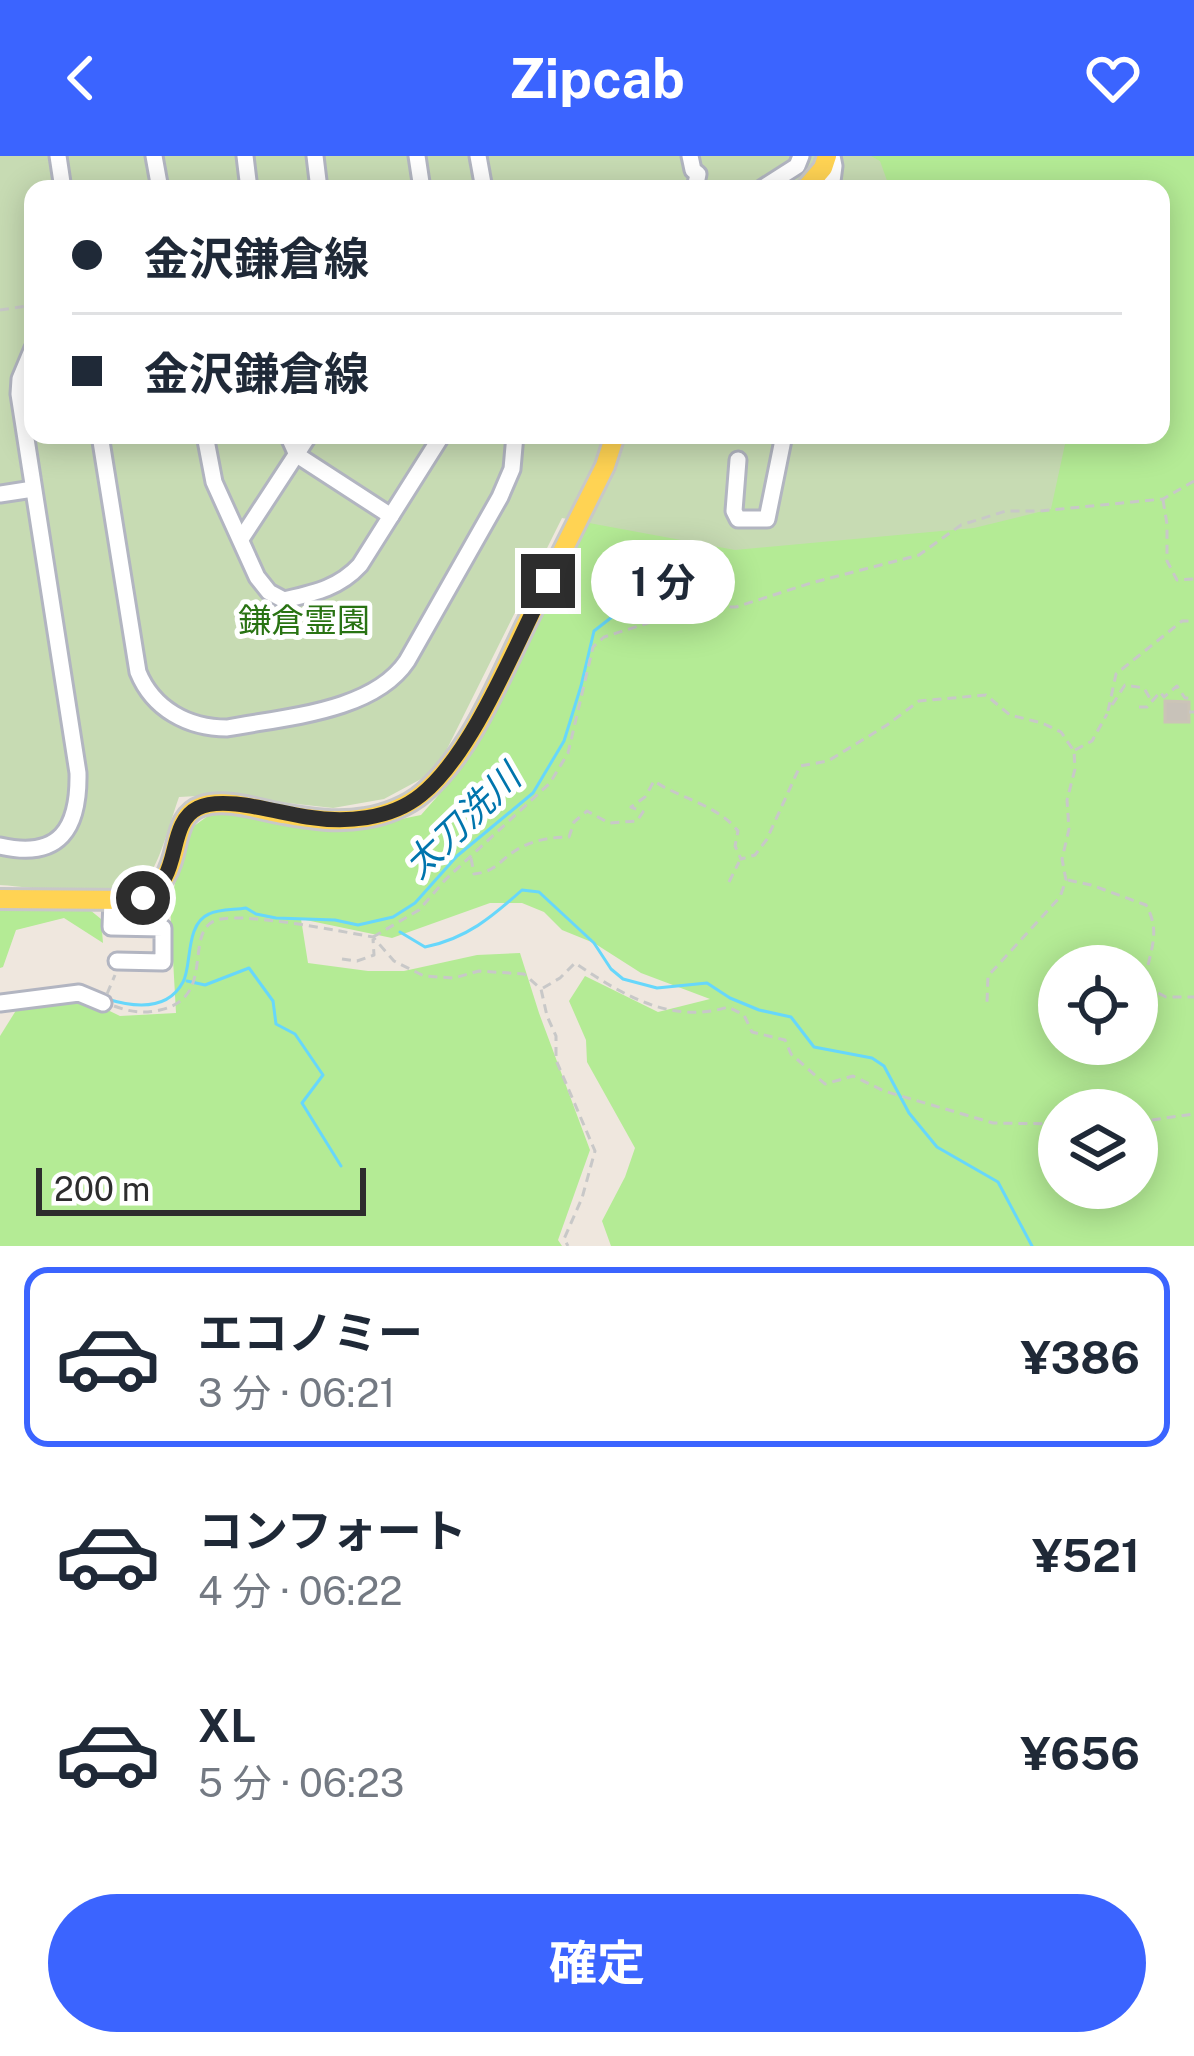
<!DOCTYPE html>
<html lang="ja">
<meta charset="utf-8">
<style>
:root{--surface:#fff;--page:#f2f2f3;--text:#1f2937;--muted:#747a83;--line:#e0e1e3;--accent:#3b64ff}
body{margin:0;font-family:"Public Sans","Noto Sans JP",sans-serif;background:var(--page);color:var(--text);height:100vh;display:flex;flex-direction:column;font-size:45px;white-space:nowrap}
*{box-sizing:border-box;margin:0}
p{font-size:39px;color:var(--muted)}
.icon{flex:none;width:66px;height:66px;fill:none;stroke:currentColor;stroke-width:2;stroke-linecap:round;stroke-linejoin:round}
.map{position:relative;height:1090px;overflow:hidden}
.drawer{display:flex;flex-direction:column;background:var(--surface);flex:1}
.drawer>*{flex:none}
.guide{position:absolute;left:24px;top:24px;width:1146px;height:264px;border-radius:24px;box-shadow:0 6px 30px #0003;display:grid;align-content:center;height:264px;padding:0 48px;background:var(--surface)}
.fabs{position:absolute;left:1038px;top:789px;display:grid;gap:24px}
.fabs a{display:grid;place-items:center;width:120px;height:120px;border-radius:50%;background:var(--surface);box-shadow:0 6px 30px #0003;font-size:60px}
.scale{position:absolute;left:36px;bottom:30px;width:330px;box-sizing:border-box;padding-left:12px;border:6px solid #2d2d2d;border-top:0;font-size:33px;line-height:42px;white-space:nowrap;color:#2d2d2d;-webkit-text-stroke:9px #fff;paint-order:stroke}
.end{position:absolute;width:54px;height:54px;margin:-27px;border:15px solid #2d2d2d;background:#fff;box-shadow:0 0 0 6px #fff}
.from{border-radius:50%}
.bubble{position:absolute;height:84px;border-radius:42px;background:var(--surface);box-shadow:0 6px 30px #0003;font-size:39px;font-weight:700;line-height:84px;text-align:center}
.guide b{display:flex;align-items:center;gap:42px;height:114px;font-size:45px}
.guide b+b{border-top:3px solid var(--line)}
.guide i{width:30px;height:30px;background:var(--text)}
ul{padding:21px 0 0;list-style:none}
li{display:flex;align-items:center;gap:36px;height:180px;margin:0 24px 18px;padding:0 24px;border:6px solid transparent;border-radius:24px}
li div{flex:1}
li b{display:block;font-size:45px}
li em{font-style:normal;font-weight:700}
li.active{border-color:var(--accent)}
li>.icon{width:108px;height:108px;stroke-width:1.5}
.primary-button{display:flex;gap:24px;margin-top:auto;padding:24px 48px}
.primary-button a{flex:1;height:138px;border-radius:72px;background:var(--accent);color:#fff;font-size:48px;font-weight:700;line-height:138px;text-align:center}
header{display:flex;justify-content:space-between;align-items:center;height:156px;padding:0 48px;background:var(--accent);color:#fff;font-size:54px;font-weight:700}
.map>svg:first-child{display:block}
.green{fill:#b4eb95;fill-rule:evenodd}
.cemetery{fill:#c7dbb3}
.lines{fill:none;stroke-linecap:round;stroke-linejoin:round}
.stream{stroke:#67d7fb;stroke-width:3}
.building{fill:#c8c2b9;stroke:#cbc4b7;stroke-width:3}
.minor-casing{stroke:#b2b5c1;stroke-width:21}
.major-casing{stroke:#c8c8c8;stroke-width:24}
.path{stroke:#c8c8c8;stroke-width:3;stroke-dasharray:9 6;stroke-linecap:butt}
.minor{stroke:#fff;stroke-width:15}
.major{stroke:#ffd353;stroke-width:18}
.route{stroke:#2d2d2d;stroke-width:15}
.labels{text-anchor:middle;dominant-baseline:central;stroke-width:10;stroke-linejoin:round;paint-order:stroke}
.park-label{font-size:33px;fill:#297313;stroke:#fff}
.water-label{font-size:36px;font-style:italic;fill:#0075ad;stroke:#fff}
</style>
<header><svg class="icon" aria-label="back" viewBox="0 0 24 24"><path d="M15 5l-7 7 7 7"/></svg>Zipcab<svg class="icon" aria-label="heart" viewBox="0 0 24 24"><path d="M12 20l-8-8c-3-5 5-10 8-4 3-6 11-1 8 4z"/></svg></header>
<div class="map">
<svg width="1194" height="1090" viewBox="0 0 1194 1090">
<rect width="100%" height="100%" fill="#efe7de"/>
<g class="green">
<path d="M853 0H1194V1090H611L602 1065 625 1021 635 992 587 906 586 884 569 845 585 820 658 856 710 843 641 817 594 787 562 774 544 756 522 747H490L392 782 301 763 308 807 368 815H404L477 799 520 797 539 857 590 994 558 1084 562 1090H0V880L20 848 85 843 120 860 176 857 170 749 187 675 212 657 231 652 343 675 421 659 457 618 501 538 593 350 1017 279H1161V33H871ZM1059 810H1137V888H1059ZM1059 954H1137V1032H1059Z"/>
<polygon points="0,742 2,754 90,754 101,763 103,787 64,762 16,774 3,811 0,812"/>
</g>
<path class="cemetery" d="M0 0H871L880 5 890 33H33V279H1067L1051 353 974 372 735 394 562 362 436 615 384 643 333 652 216 639 179 641C172 660 160 707 148 720 124 747 34 731 0 729Z"/>
<g class="lines">
<g class="stream">
<path d="M400 776 425 791C466 783 492 761 522 734L539 736 594 787 611 813 623 823 657 832 707 827 730 842 759 854 791 861 814 891 872 902 884 910 909 957 937 991 998 1026 1032 1090"/>
<polyline points="187,825 205,829 249,812 273,845 276,868 295,878 323,919 302,947 341,1010"/>
<path d="M107 843C133 851 167 856 183 826 192 810 185 768 209 758 219 753 235 754 246 752L256 758 276 762 335 764 358 769 393 761 415 747 457 700 533 637 564 585 581 530 594 475 626 450"/>
</g>
</g>
<polygon class="building" points="1165,545 1189,546 1189,566 1165,566"/>
<g class="lines">
<defs>
<g id="minor">
<polyline points="58,0 63,33"/>
<polyline points="154,0 160,33"/>
<polyline points="245,0 249,33"/>
<polyline points="315,0 319,33"/>
<polyline points="417,0 422,33"/>
<polyline points="478,0 484,33"/>
<polyline points="690,0 693,14 698,18 695,33"/>
<polyline points="761,33 797,10 801,0"/>
<polyline points="831,33 834,10 832,0"/>
<path d="M100 279 138 516C153 553 188 572 227 572 284 561 373 556 407 505L500 341 512 313 515 279"/>
<path d="M205 279 214 326 257 421 269 436 284 444C314 437 339 432 360 409L442 279"/>
<polyline points="288,279 297,299 391,360"/>
<polyline points="738,304 734,355 738,363 767,363 784,279"/>
<polyline points="0,338 33,333"/>
<polyline points="241,383 309,279"/>
<path d="M0 690C60 704 79 672 78 617L19 238 20 223 33 192"/>
<polyline points="112,744 111,771 163,772 163,806 117,805"/>
<polyline points="0,847 79,837 103,847"/>
</g>
<g id="major">
<polyline points="805,33 823,12 827,0"/>
<path d="M0 743 130 744C193 730 161 663 202 650 228 642 258 654 283 658 310 663 338 667 365 662 385 659 408 650 423 637 471 597 500 521 527 466 553 414 579 362 605 310L615 279"/>
</g>
</defs>
<use href="#minor" class="minor-casing"/>
<use href="#major" class="major-casing"/>
<g class="path">
<polyline points="0,154 33,149"/>
<polyline points="1163,344 1167,368 1167,405 1177,424 1194,423"/>
<polyline points="1112,549 1125,529 1144,532 1152,546"/>
<polyline points="1139,551 1147,551 1160,536 1164,541 1177,530 1185,542 1194,542"/>
<polyline points="1108,555 1116,518 1182,465 1194,465"/>
<polyline points="1189,556 1194,556"/>
<polyline points="1075,594 1092,585 1107,558"/>
<path d="M471 702 474 718C498 715 499 704 518 693 534 684 551 681 569 681L574 666 587 655 609 667 637 665 643 656 631 651 645 641 654 625C681 643 718 649 738 675L735 690 741 703 755 699 767 683 800 610 828 605 887 569 919 545 986 539 1010 559 1042 567 1061 576 1074 595 1075 613 1067 644 1069 673 1062 703 1066 724 1060 741 988 820 987 846"/>
<path d="M1068 724 1091 729 1146 749C1164 781 1145 799 1146 831L1166 841H1194"/>
<polyline points="729,726 739,706"/>
<polyline points="373,781 419,754 446,723 550,627 568,597 593,491 604,481 698,451 736,451 811,427 919,399 961,369 1006,355 1040,355 1163,343 1194,325"/>
<polyline points="342,803 357,805 374,799 373,783"/>
<path d="M543 832 560 822 575 807C621 838 671 869 728 851L744 859 752 876 785 884 791 898 825 928 853 920 884 935 993 967 1059 968"/>
<polyline points="107,838 115,819"/>
<path d="M114 850C130 856 143 858 160 854 216 842 184 779 214 765 237 754 343 776 373 781L394 805 424 820 454 822 479 815 524 818 541 833 547 860 556 880V904L595 995 582 1042 564 1083 568 1090"/>
<polyline points="1137,966 1194,958"/>
</g>
<use href="#minor" class="minor"/>
<use href="#major" class="major"/>
</g>
<g class="lines">
<path class="route" d="M143 742C184 724 165 668 198 652 224 639 278 657 307 661 345 667 390 664 421 639 473 598 517 485 548 425"/>
</g>
<g class="labels">
<g class="park-label">
<text x="304" y="464">鎌倉霊園</text>
</g>
<g class="water-label">
<text transform="translate(462 665) rotate(-44)">太刀洗川</text>
</g>
</g>
</svg>
<div class="fabs">
<a><svg class="icon" aria-label="locate" viewBox="0 0 24 24"><circle cx="12" cy="12" r="6"/><path d="M12 2v4M12 18v4M2 12h4M18 12h4"/></svg></a>
<a><svg class="icon" aria-label="layers" viewBox="0 0 24 24"><path d="M12 4l9 5-9 5-9-5zM3 14l9 5 9-5"/></svg></a>
</div>
<div class="scale">200 m</div>
<i class="end from" style="left:143px;top:742px"></i>
<i class="end" style="left:548px;top:425px"></i>
<div class="bubble" style="left:591px;top:384px;width:144px">1 分</div>
<div class="guide">
<b><i class="from"></i>金沢鎌倉線</b>
<b><i></i>金沢鎌倉線</b>
</div>
</div>
<section class="drawer">
<ul>
<li class="active"><svg class="icon" aria-label="car" viewBox="0 0 24 24"><path d="M5 17H2v-5l4-1 3-4h7l3 4 3 1v5h-3M9 17h6M6 11h13"/><circle cx="7" cy="17" r="2"/><circle cx="17" cy="17" r="2"/></svg><div><b>エコノミー</b><p>3 分 · 06:21</p></div><em>¥386</em></li>
<li><svg class="icon" aria-label="car" viewBox="0 0 24 24"><path d="M5 17H2v-5l4-1 3-4h7l3 4 3 1v5h-3M9 17h6M6 11h13"/><circle cx="7" cy="17" r="2"/><circle cx="17" cy="17" r="2"/></svg><div><b>コンフォート</b><p>4 分 · 06:22</p></div><em>¥521</em></li>
<li><svg class="icon" aria-label="car" viewBox="0 0 24 24"><path d="M5 17H2v-5l4-1 3-4h7l3 4 3 1v5h-3M9 17h6M6 11h13"/><circle cx="7" cy="17" r="2"/><circle cx="17" cy="17" r="2"/></svg><div><b>XL</b><p>5 分 · 06:23</p></div><em>¥656</em></li>
</ul>
<div class="primary-button"><a>確定</a></div>
</section>
